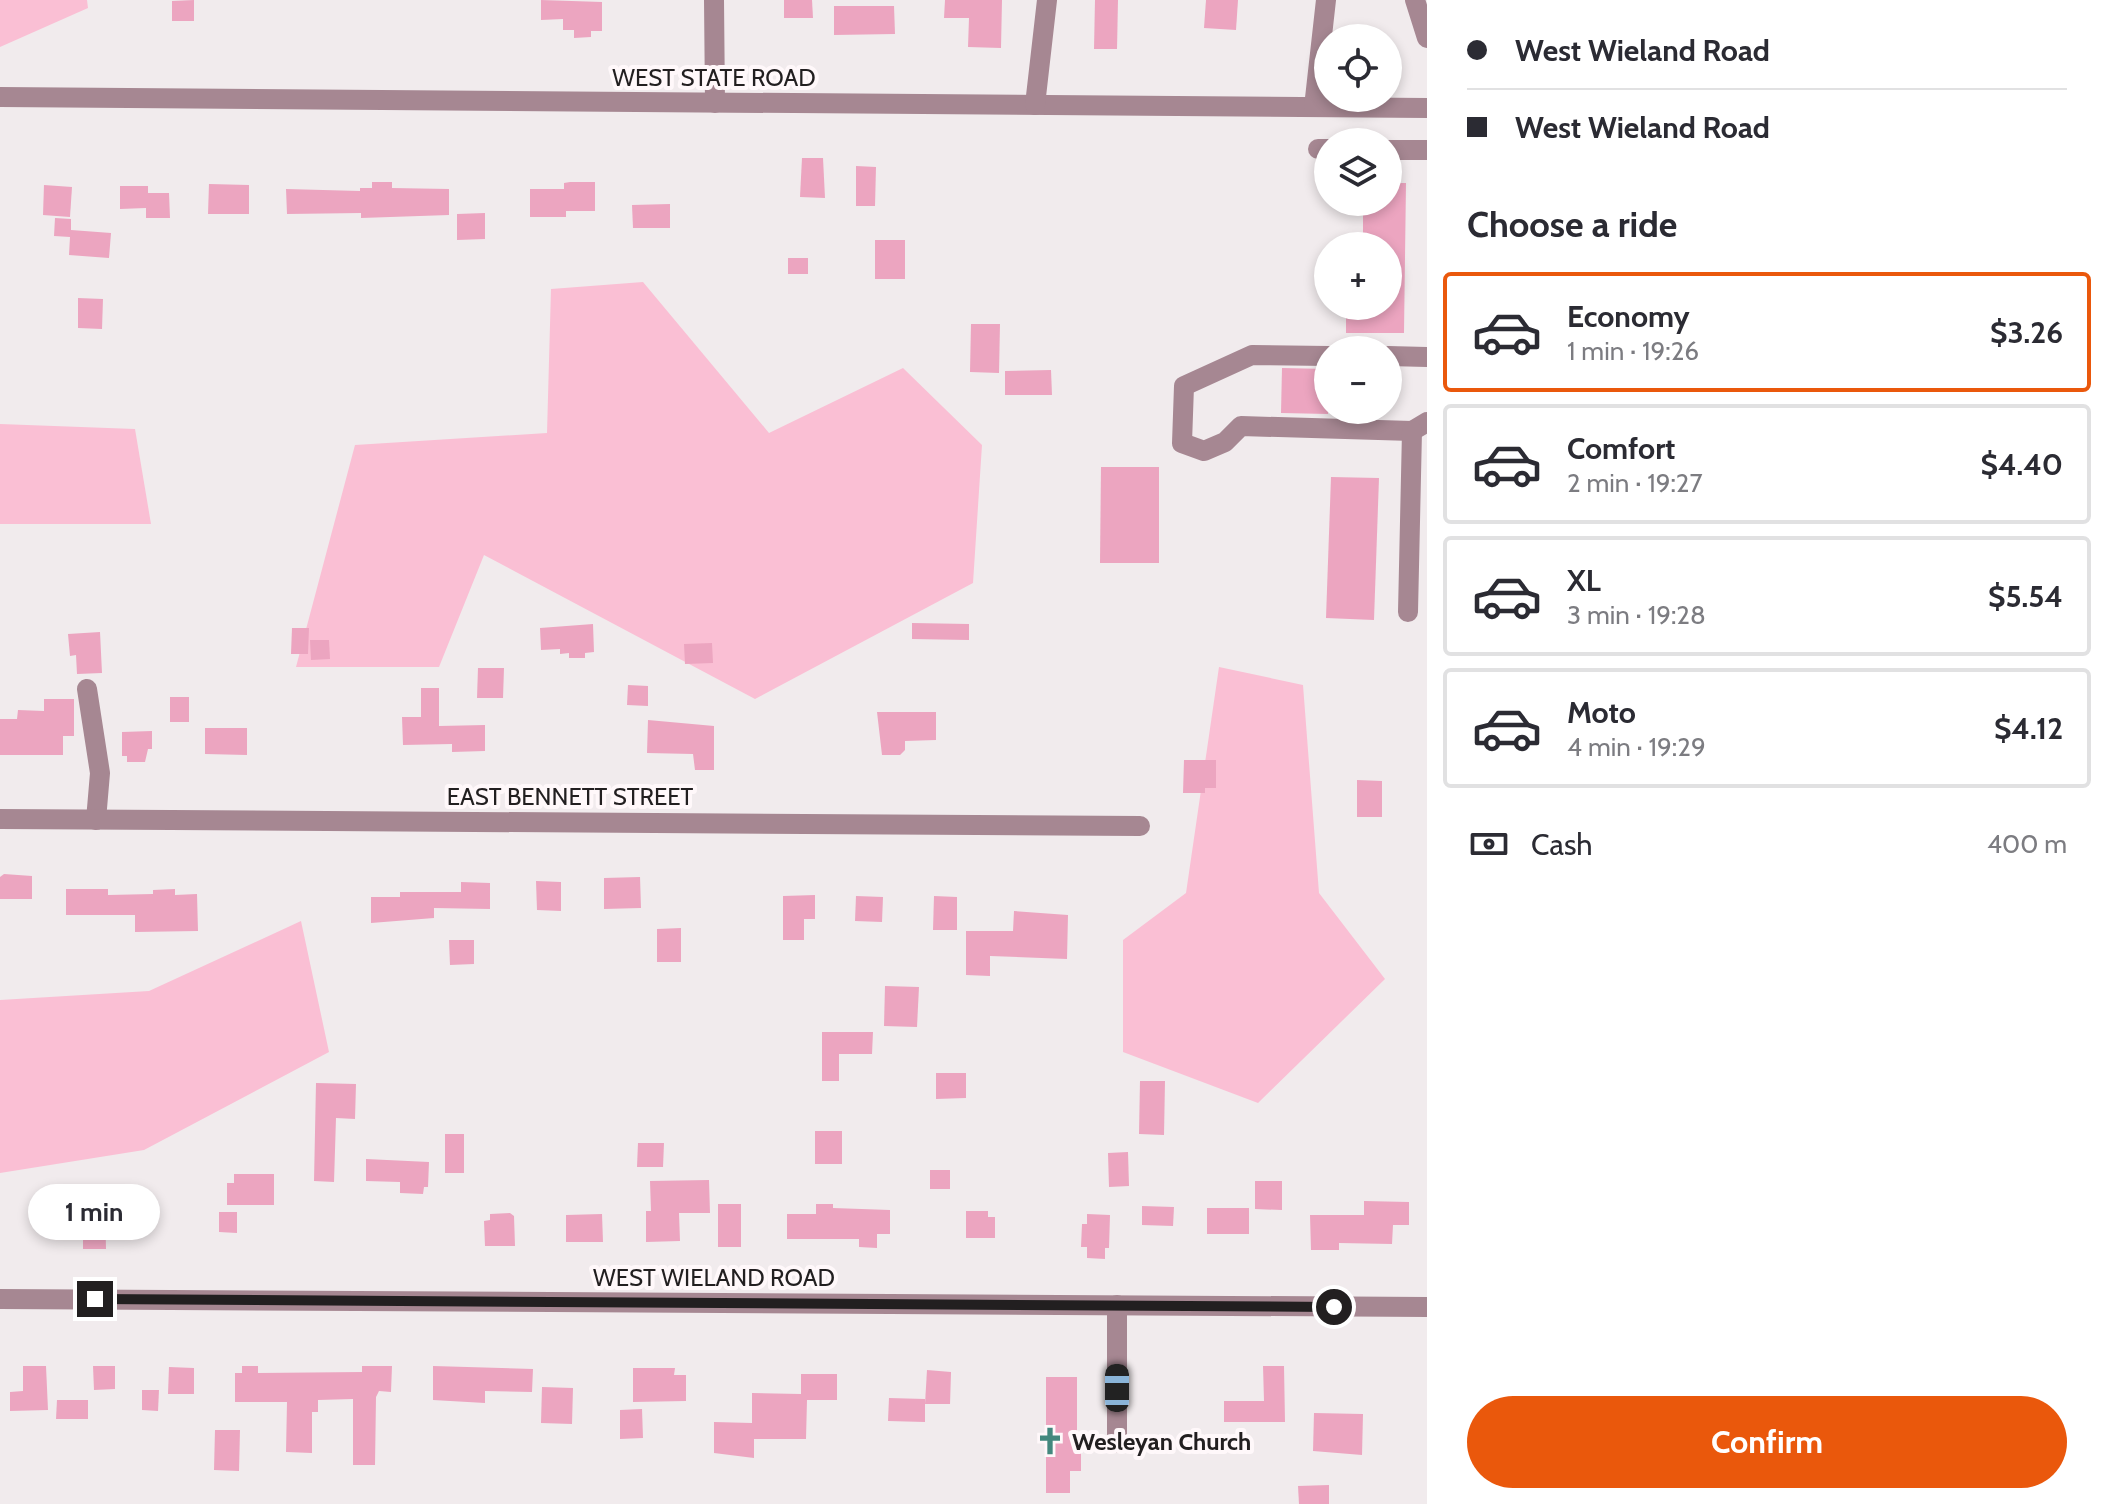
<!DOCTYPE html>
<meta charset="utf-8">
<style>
:root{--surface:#fff;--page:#f2f2f3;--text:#2b2b33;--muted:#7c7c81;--line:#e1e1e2;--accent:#ea580c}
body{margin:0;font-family:Cabin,sans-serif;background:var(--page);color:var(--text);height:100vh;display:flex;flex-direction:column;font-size:30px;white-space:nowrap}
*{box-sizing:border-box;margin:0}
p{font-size:26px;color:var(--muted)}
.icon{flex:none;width:44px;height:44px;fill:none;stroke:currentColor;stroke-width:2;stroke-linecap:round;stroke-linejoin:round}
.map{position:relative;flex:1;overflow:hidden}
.drawer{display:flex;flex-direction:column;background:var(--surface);width:680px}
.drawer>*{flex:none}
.hud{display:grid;align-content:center;height:176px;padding:0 40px;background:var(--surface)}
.buttons{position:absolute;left:1314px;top:24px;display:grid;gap:16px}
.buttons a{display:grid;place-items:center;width:88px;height:88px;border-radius:50%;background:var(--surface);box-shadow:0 4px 12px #0003;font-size:40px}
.end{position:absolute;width:36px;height:36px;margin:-18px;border:10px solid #221f20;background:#fff;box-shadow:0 0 0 4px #fff}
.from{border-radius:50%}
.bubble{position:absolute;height:56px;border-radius:28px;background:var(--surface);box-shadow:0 4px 12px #0003;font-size:26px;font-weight:700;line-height:56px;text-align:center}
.car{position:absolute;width:24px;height:48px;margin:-24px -12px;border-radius:10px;box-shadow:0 0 6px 2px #0007;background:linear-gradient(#222 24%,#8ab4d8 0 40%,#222 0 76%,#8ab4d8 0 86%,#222 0)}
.hud b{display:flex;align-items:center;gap:28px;height:76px;font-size:30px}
.hud b+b{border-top:2px solid var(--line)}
.hud i{width:20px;height:20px;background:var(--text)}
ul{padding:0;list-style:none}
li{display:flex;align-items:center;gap:24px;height:120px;margin:0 16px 12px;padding:0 24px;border:4px solid var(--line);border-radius:8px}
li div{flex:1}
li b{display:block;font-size:30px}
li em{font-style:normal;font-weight:700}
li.active{border-color:var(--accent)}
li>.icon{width:72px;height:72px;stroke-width:1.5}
h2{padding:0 40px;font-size:36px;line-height:96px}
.pay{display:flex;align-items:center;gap:20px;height:88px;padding:0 40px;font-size:30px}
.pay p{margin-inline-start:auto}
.primary-button{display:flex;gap:16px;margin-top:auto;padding:16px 40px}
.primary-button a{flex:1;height:92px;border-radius:48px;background:var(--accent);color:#fff;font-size:32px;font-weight:700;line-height:92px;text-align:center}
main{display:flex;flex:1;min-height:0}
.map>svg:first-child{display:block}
.green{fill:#fabfd4}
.building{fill:#eca5c0}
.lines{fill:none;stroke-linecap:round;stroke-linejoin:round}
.minor{stroke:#a68792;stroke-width:20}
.route{stroke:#221f20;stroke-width:10}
.labels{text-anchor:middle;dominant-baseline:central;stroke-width:8;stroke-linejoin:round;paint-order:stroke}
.street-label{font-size:24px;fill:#221f20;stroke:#fff8fa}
.poi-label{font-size:24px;font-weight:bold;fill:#221f20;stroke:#fff8fa;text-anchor:start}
</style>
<main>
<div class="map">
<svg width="1427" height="1504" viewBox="0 0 1427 1504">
<rect width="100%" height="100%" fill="#f1ebed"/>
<g class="green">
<polygon points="0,0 87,0 88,8 0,47"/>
<polygon points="643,282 769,433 903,368 982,445 973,583 755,699 484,555 439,667 296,667 355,445 547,433 551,289"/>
<polygon points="0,424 135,429 151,524 0,524"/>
<polygon points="1219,667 1303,685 1319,893 1385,979 1258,1103 1123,1052 1123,940 1186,893"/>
<polygon points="301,921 329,1052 144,1150 0,1173 0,1000 149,991"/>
</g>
<g class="building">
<polygon points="194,0 194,21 172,21 172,1"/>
<polygon points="541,0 602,2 602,31 591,31 591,37 574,38 574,30 563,30 563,19 541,20"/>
<polygon points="784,0 812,0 813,18 784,18"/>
<polygon points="945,0 1002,0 1001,48 968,47 969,18 944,18"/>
<polygon points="1095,0 1118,0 1117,49 1094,49"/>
<polygon points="1206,0 1238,0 1236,30 1204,28"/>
<polygon points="834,6 894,6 895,34 834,35"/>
<polygon points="802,158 823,158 825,198 800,197"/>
<polygon points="856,166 876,167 875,206 856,206"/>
<polygon points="372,182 392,182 392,188 449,189 449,215 361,218 361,213 287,214 286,189 360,191 360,188 372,188"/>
<polygon points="570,182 595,182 595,211 566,211 566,217 530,217 530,189 564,189 564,183"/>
<polygon points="1388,183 1406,183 1404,333 1346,333 1346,306 1388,306 1388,246 1363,246 1363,202 1388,202"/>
<polygon points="209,184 249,185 249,214 208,214"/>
<polygon points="44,185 72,187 70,217 43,215"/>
<polygon points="120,186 148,186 148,193 169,193 170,218 146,218 146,208 120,209"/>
<polygon points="670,204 670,228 633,228 632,205"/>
<polygon points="485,213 485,239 457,240 457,214"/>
<polygon points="55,218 71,219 71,230 111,233 109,258 69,255 70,237 54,236"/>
<rect x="875" y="240" width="30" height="39"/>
<rect x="788" y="258" width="20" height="16"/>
<polygon points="78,298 103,299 102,329 78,328"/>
<polygon points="971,324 1000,324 999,373 970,372"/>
<polygon points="1282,368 1328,369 1328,414 1281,413"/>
<polygon points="1051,370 1052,395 1005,395 1005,371"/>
<polygon points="1101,467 1159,467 1159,563 1100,563"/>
<polygon points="1331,477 1379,478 1374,620 1326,618"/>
<polygon points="912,623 969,624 969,640 912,639"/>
<polygon points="593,624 594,652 585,653 585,658 569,658 569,653 560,654 560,649 541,650 540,628"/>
<polygon points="292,628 309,628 308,654 291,654"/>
<polygon points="100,632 102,673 77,674 76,655 70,656 68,634"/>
<polygon points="310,640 329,640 330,659 311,660"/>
<polygon points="712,643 713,663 685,664 684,644"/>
<polygon points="478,668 504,668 503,698 477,698"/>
<polygon points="628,685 648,686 648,706 627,705"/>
<polygon points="421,688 439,688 439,726 485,725 485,751 452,752 452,744 403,745 402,717 421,717"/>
<rect x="170" y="697" width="19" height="25"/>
<polygon points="44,699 74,699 74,736 63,736 63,755 0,755 0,719 17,719 18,710 44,711"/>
<polygon points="877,712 936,712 936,740 905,741 905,750 900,755 882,755"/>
<polygon points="648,720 714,726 714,770 695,770 693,754 647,753"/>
<polygon points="205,728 247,728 247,755 205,754"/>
<polygon points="152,731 152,749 148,749 145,762 127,762 127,756 122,756 122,732"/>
<polygon points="1184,760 1216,760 1216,788 1205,788 1205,793 1183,793"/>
<polygon points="1357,780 1382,781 1382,817 1357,817"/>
<polygon points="4,874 32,876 32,899 0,899 0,877"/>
<polygon points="640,877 641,908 604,909 604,878"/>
<polygon points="536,881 561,882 561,911 537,910"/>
<polygon points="461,882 490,883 490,909 434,908 434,918 371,923 371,897 400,897 400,892 461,892"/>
<polygon points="66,889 108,889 108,895 153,894 153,890 175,889 175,895 197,894 198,931 135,932 135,915 66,915"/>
<polygon points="815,895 815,919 804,919 804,940 783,940 783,896"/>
<polygon points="856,896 883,897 882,922 855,921"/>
<polygon points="934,896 957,897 957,930 933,930"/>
<polygon points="1014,911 1068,915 1067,959 990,956 990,976 966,975 966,931 1013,931"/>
<polygon points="681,928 681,962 657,962 657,929"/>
<polygon points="449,940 474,940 474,964 450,965"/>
<polygon points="885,986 919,987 917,1027 884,1026"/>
<polygon points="822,1032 873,1032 872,1054 839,1054 839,1081 822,1081"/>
<polygon points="936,1073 966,1073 966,1098 936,1099"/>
<polygon points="1140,1081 1165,1081 1164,1135 1139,1134"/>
<polygon points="316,1083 356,1084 355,1119 336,1118 334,1182 314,1181"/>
<rect x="815" y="1131" width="27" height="33"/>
<rect x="445" y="1134" width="19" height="39"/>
<polygon points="638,1143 664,1143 663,1167 637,1167"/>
<polygon points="1128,1152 1129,1186 1109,1187 1108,1153"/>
<polygon points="366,1159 429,1162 428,1187 424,1187 423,1194 400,1193 400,1182 366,1181"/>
<rect x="930" y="1170" width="20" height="19"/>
<polygon points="234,1174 274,1174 274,1205 227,1205 227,1183 234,1183"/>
<polygon points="709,1180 710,1213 679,1213 680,1241 646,1242 646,1211 651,1211 650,1181"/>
<polygon points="1255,1181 1282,1181 1282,1210 1255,1209"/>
<polygon points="96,1184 112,1184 112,1205 105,1205 106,1249 83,1249 83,1211 85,1205 96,1205"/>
<polygon points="1364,1201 1409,1202 1409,1225 1393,1225 1392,1244 1339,1243 1339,1250 1311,1250 1310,1215 1364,1215"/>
<rect x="718" y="1204" width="23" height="43"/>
<polygon points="816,1204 833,1204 833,1208 890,1210 890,1234 877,1234 877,1248 859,1247 859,1239 787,1239 787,1214 816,1214"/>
<polygon points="1142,1206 1174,1207 1173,1226 1142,1225"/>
<rect x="1207" y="1208" width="42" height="26"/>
<polygon points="966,1211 988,1211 988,1217 995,1217 995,1238 966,1238"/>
<polygon points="219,1212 237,1212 237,1233 219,1232"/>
<polygon points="510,1213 514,1216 515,1246 485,1246 484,1221 490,1220 490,1214"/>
<polygon points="602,1214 603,1242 566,1242 566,1215"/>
<polygon points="1087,1214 1110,1215 1109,1248 1105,1248 1105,1259 1087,1258 1087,1247 1081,1247 1082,1224 1087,1224"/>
<polygon points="23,1366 46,1366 48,1410 10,1411 10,1392 23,1391"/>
<polygon points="93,1366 115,1366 115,1389 94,1390"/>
<polygon points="242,1366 258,1366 258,1373 362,1372 362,1366 392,1366 391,1392 379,1391 376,1397 375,1465 353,1465 353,1399 318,1400 318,1412 312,1412 312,1453 286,1452 287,1402 235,1402 235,1373 242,1373"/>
<polygon points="433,1366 533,1369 532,1392 485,1391 485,1403 433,1400"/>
<polygon points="1263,1366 1284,1366 1285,1422 1224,1422 1224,1401 1264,1401"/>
<polygon points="169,1367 194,1368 194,1394 168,1394"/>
<polygon points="633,1368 675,1368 674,1375 686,1375 686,1401 633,1402"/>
<polygon points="927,1370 951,1372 950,1404 925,1404"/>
<polygon points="801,1374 837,1374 837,1400 807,1400 806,1439 754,1439 754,1458 714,1453 714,1422 752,1423 752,1393 801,1394"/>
<polygon points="1046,1377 1077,1377 1077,1452 1081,1452 1081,1471 1070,1471 1070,1493 1046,1493"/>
<polygon points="542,1387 573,1388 572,1424 541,1423"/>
<polygon points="142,1390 159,1390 158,1411 142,1410"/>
<polygon points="889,1398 925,1399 925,1422 888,1421"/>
<polygon points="57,1400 88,1400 88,1419 56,1419"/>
<polygon points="642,1409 643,1438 620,1439 620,1410"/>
<polygon points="1314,1413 1363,1414 1362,1455 1313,1451"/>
<polygon points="215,1430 240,1430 239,1471 214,1470"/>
<polygon points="1329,1485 1329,1504 1299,1504 1298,1486"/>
</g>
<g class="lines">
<g class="minor">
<polyline points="714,0 715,103"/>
<polyline points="1415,0 1427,38"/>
<polyline points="0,97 1427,108"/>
<polyline points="1035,105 1047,0"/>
<polyline points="1314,107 1326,0"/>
<polyline points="1318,149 1328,149"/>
<polyline points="1388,150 1427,150"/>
<polyline points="1328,356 1252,355 1184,386 1182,443 1204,451 1225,442 1241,426 1412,431 1427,422"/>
<polyline points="1388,356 1427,357"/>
<polyline points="1408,612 1412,431"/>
<polyline points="87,689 100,773 96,820"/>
<polyline points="0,819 1140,826"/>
<polyline points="0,1299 1427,1307"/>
<polyline points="1117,1305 1117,1443"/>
</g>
</g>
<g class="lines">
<polyline class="route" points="95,1299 1334,1307"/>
</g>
<defs>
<symbol id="church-bare" viewBox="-9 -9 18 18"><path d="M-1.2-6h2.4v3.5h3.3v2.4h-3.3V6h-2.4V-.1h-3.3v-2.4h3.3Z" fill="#43887e" stroke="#fff8fa" stroke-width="2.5" paint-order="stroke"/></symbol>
</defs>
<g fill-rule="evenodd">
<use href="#church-bare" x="1030" y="1421" width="40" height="40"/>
</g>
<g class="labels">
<g class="street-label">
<text x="714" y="77">WEST STATE ROAD</text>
<text x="570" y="796">EAST BENNETT STREET</text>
<text x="714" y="1277">WEST WIELAND ROAD</text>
</g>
<g class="poi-label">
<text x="1072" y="1441">Wesleyan Church</text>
</g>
</g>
</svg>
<div class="buttons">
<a><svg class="icon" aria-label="locate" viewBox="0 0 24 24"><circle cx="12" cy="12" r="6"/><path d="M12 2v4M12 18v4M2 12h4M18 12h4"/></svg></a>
<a><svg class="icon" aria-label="layers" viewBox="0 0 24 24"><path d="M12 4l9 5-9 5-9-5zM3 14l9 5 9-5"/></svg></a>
<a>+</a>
<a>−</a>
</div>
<i class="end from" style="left:1334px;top:1307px"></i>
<i class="end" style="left:95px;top:1299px"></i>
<div class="bubble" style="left:28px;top:1184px;width:132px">1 min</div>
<i class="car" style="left:1117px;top:1388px;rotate:0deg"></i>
</div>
<section class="drawer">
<div class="hud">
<b><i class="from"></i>West Wieland Road</b>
<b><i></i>West Wieland Road</b>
</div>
<h2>Choose a ride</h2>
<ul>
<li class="active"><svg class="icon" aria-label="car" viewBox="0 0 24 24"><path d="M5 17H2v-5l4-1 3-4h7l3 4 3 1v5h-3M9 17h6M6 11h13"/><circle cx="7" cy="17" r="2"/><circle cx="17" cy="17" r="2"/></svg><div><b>Economy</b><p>1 min · 19:26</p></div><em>$3.26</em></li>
<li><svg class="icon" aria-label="car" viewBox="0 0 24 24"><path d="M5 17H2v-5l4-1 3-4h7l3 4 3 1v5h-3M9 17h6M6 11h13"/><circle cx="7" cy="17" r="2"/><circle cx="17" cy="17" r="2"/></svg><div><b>Comfort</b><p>2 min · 19:27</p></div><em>$4.40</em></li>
<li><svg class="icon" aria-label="car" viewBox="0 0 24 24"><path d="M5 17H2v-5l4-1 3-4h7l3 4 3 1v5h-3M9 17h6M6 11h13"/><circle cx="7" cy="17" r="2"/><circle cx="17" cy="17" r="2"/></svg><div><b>XL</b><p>3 min · 19:28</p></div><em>$5.54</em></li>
<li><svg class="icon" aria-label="car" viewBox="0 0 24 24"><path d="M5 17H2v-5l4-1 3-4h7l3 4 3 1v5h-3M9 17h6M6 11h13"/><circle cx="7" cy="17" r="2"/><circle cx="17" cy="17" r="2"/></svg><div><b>Moto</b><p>4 min · 19:29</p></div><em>$4.12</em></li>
</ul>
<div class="pay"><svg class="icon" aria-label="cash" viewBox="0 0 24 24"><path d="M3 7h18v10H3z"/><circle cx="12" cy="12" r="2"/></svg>Cash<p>400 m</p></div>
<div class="primary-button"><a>Confirm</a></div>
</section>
</main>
